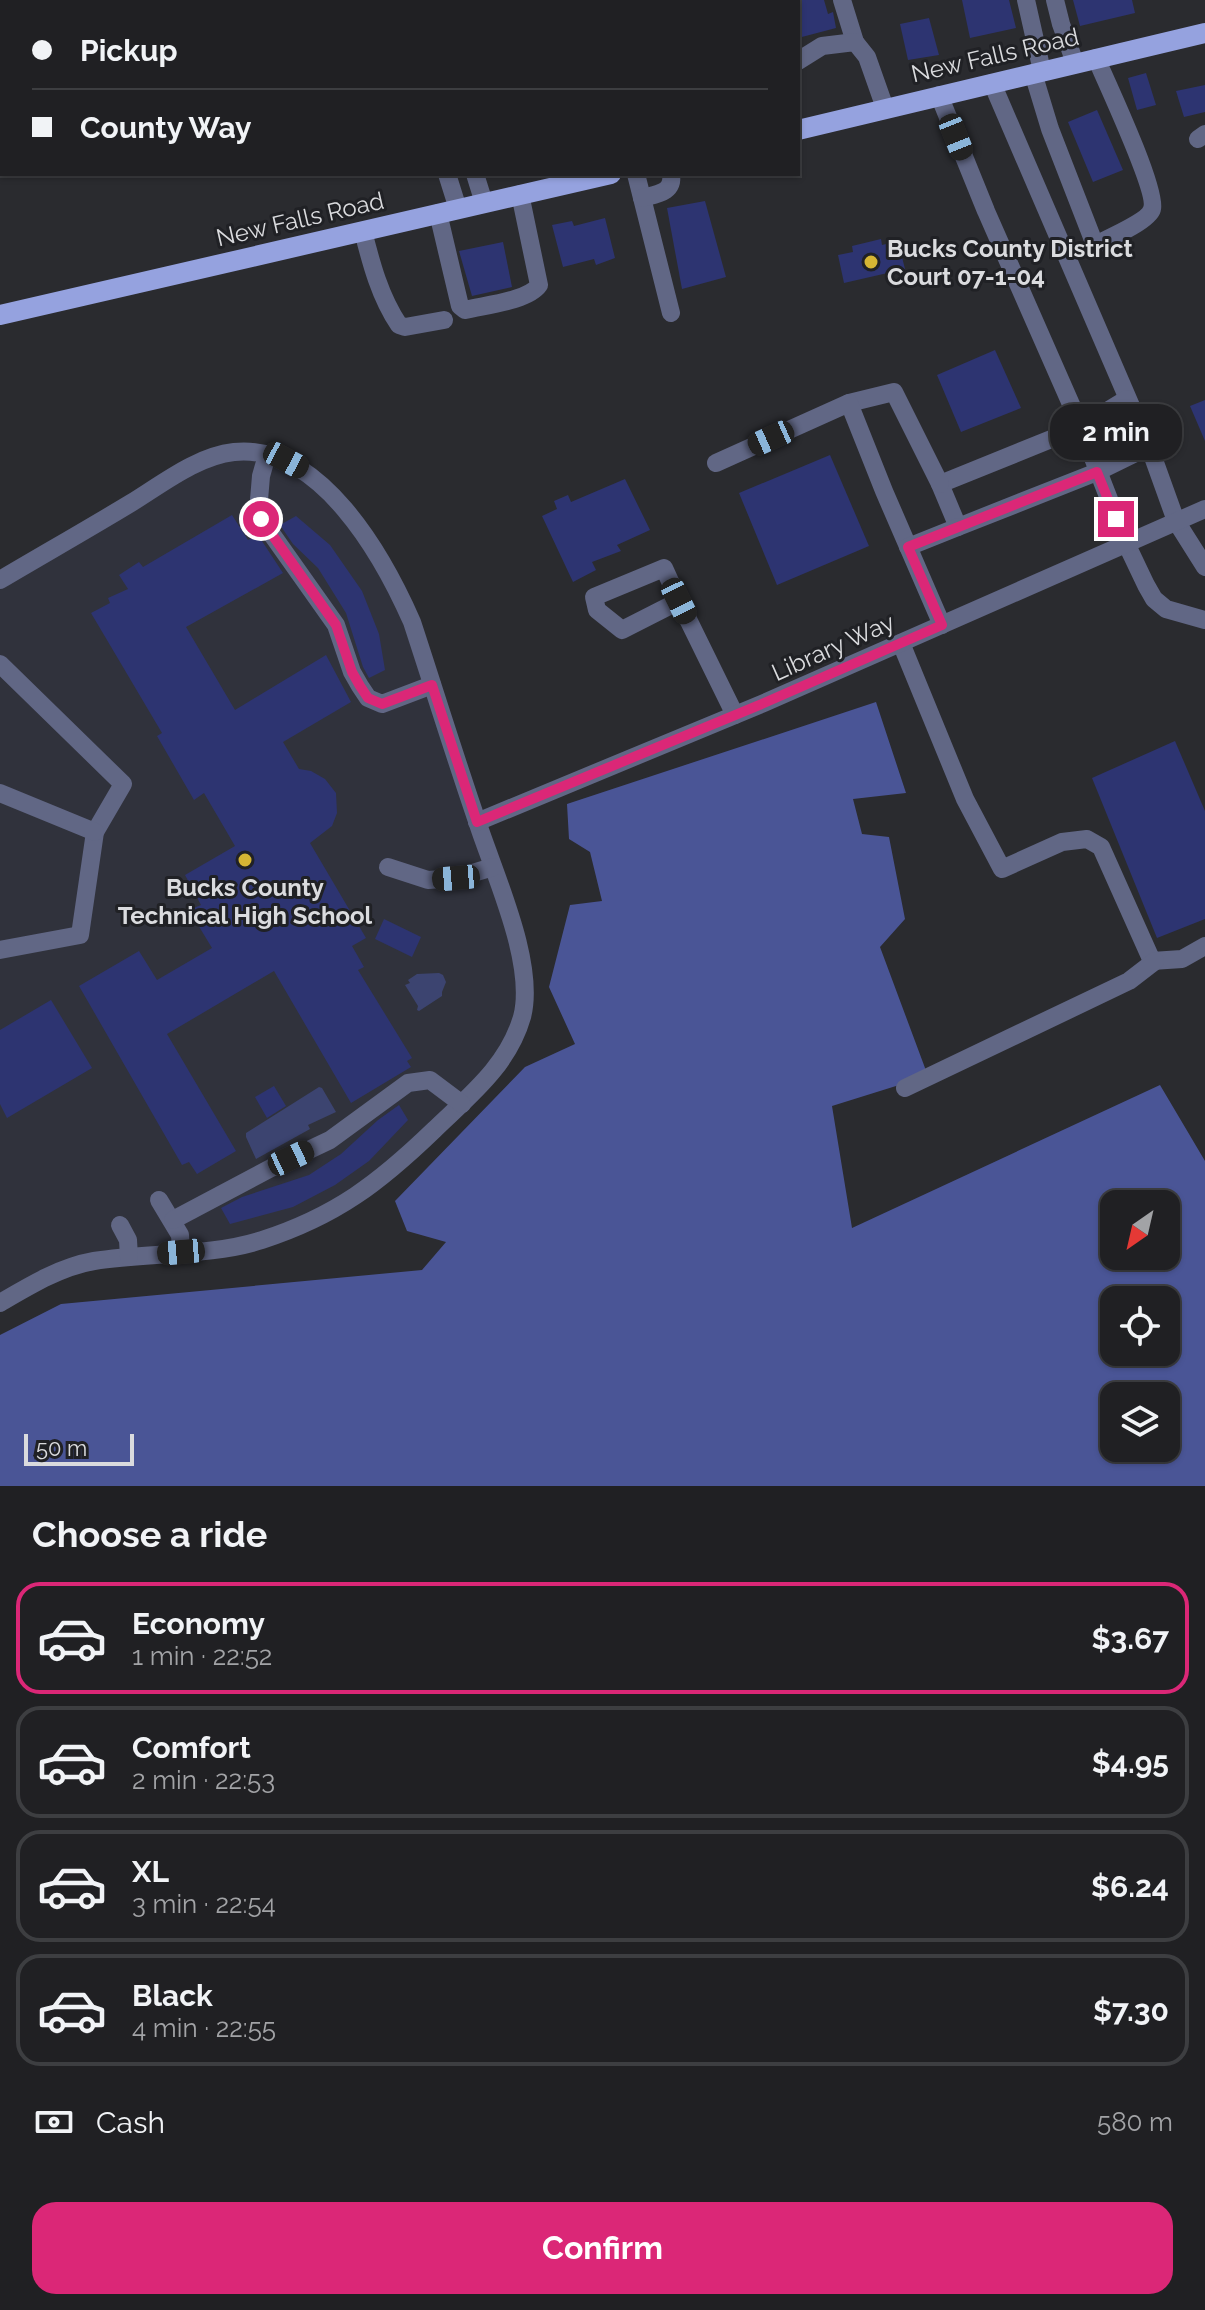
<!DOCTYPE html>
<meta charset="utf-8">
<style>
:root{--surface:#202023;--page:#2d2d30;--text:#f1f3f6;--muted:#a2a3a6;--line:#3d3e41;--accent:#db2777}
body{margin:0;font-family:Raleway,sans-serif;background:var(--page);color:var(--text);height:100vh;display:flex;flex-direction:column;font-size:30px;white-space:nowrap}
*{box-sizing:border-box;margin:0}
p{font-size:26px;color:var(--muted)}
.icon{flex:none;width:44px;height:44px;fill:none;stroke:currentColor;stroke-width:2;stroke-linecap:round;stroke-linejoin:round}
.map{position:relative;height:1486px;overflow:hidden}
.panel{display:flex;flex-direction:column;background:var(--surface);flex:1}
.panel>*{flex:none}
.guide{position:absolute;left:0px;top:0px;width:800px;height:176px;box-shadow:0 2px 6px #0004,0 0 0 2px var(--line);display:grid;align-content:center;height:176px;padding:0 32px;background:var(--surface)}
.needle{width:52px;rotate:214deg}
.buttons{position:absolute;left:1100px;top:1190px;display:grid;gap:16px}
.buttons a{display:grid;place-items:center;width:80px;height:80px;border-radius:16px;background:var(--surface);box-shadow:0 2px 6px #0004,0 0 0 2px var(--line);font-size:40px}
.scale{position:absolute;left:24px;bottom:20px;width:110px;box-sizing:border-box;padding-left:8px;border:4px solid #dadbde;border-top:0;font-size:22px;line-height:28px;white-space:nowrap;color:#dadbde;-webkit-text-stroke:6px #202125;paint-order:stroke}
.end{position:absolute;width:36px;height:36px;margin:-18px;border:10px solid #db2777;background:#fff;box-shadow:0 0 0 4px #fff}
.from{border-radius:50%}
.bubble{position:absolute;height:56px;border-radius:24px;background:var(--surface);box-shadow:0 2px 6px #0004,0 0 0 2px var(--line);font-size:26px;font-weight:700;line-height:56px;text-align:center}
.car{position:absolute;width:24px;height:48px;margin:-24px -12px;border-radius:10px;box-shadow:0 0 6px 2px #0007;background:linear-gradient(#222 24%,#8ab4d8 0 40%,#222 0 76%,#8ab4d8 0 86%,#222 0)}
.guide b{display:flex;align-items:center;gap:28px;height:76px;font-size:30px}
.guide b+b{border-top:2px solid var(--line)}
.guide i{width:20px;height:20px;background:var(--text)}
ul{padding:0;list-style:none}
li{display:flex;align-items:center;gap:24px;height:112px;margin:0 16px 12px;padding:0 16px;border:4px solid var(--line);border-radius:24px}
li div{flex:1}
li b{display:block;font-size:30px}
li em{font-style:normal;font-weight:700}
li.on{border-color:var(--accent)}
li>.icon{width:72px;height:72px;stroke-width:1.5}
h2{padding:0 32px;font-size:36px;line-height:96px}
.pay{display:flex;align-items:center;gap:20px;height:88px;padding:0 32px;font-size:30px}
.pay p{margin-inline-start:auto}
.cta{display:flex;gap:16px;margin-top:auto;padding:16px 32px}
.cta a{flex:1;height:92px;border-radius:24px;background:var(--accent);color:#fff;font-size:32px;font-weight:700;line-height:92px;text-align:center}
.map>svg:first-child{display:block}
.built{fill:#30323c}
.green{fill:#3c4470}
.forest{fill:#4a5596;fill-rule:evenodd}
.building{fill:#2d3471}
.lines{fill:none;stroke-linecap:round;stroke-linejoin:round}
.minor{stroke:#616785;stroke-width:18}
.major{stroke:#95a2df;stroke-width:20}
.route{stroke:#db2777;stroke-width:10}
.poi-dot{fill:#d5b534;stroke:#202125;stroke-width:3}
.labels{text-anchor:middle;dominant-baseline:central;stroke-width:6;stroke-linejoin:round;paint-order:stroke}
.street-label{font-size:24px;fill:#dadbde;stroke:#202125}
.poi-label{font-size:24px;font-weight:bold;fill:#dadbde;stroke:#202125;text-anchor:start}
</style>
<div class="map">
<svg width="1205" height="1486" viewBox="0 0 1205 1486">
<rect width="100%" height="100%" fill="#2a2b2f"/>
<polygon class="built" points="214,457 286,460 379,556 522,958 508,1049 401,1162 260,1241 91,1262 0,1303 0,580"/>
<g class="green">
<polygon points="439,973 443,975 446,982 442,992 442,996 419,1011 417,1010 418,1006 405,985 410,983 408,980 417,974"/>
<polygon points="319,1087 322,1088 336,1112 308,1125 310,1129 256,1159 246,1137 246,1133"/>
</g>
<path class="forest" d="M876 702 906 793 853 799 862 834 889 837 905 919 880 947 928 1076 832 1106 852 1228 1160 1085 1205 1161V1486H0V1335L61 1304 422 1270 446 1242 407 1231 395 1201 525 1067 575 1044 549 987 570 905 602 901 590 852 569 839 567 804ZM1114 1204H1166V1256H1114ZM1114 1300H1166V1352H1114ZM1114 1396H1166V1448H1114Z"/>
<g class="building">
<polygon points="798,0 824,0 828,14 833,12 836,28 798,38"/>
<polygon points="962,0 1009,0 1016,28 970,38"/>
<polygon points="1073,0 1132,0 1135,13 1080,26"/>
<polygon points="929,18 939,55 908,60 900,24"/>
<polygon points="1146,73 1156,105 1137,110 1128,78"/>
<polygon points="1205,85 1205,112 1184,117 1176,91"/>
<polygon points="1097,110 1123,170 1093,182 1068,122"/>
<polygon points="705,201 726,277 682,289 667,208"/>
<polygon points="605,218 615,258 596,265 594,259 563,267 552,225 572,221 574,226"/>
<polygon points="881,239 882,245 898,241 905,269 844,283 838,255 853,252 852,246"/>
<polygon points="503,242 512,287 472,296 459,251"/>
<polygon points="995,350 1021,408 961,432 937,375"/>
<polygon points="1205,400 1205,441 1190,406"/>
<polygon points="830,455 869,546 777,585 739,493"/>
<polygon points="625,479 650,530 617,545 621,551 592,562 596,570 573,582 542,516 557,509 554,501 568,495 571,502"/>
<polygon points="232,515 248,540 258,535 283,573 186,627 235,710 326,655 351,702 283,742 299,769 311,771 325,779 336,793 337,813 332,826 310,843 366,938 352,946 364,967 358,970 412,1058 407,1061 411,1067 351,1103 274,971 167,1034 236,1151 197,1174 189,1162 182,1165 79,986 139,951 157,980 212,948 189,910 201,905 185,875 235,846 204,793 194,800 157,736 162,733 91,613 110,603 108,598 128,589 119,575 139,562 143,567"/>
<polygon points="296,516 330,545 362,591 379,634 385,670 369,678 363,667 346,613 318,568 293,544 280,525"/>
<polygon points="1175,741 1205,811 1205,919 1157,938 1092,778"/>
<polygon points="384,919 421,937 412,957 375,939"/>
<polygon points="51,1000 92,1068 7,1118 0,1104 0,1030"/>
<polygon points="274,1086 286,1106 267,1118 255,1097"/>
<polygon points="399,1105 408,1120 369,1161 335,1185 293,1207 230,1224 221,1208 242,1197 309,1175 341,1154 378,1120"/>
</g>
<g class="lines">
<g class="minor">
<polyline points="388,0 389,2"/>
<polyline points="417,0 418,2"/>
<polyline points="589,0 590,2"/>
<polyline points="623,0 623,2"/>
<polyline points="842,0 855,42"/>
<polyline points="1026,0 1042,71"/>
<polyline points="1055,0 1061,24 1075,63"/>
<polyline points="486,2 490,0"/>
<polyline points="798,61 822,46 855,42 867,57 885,108"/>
<path d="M1033 73 1050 129 1095 245C1107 239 1149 221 1152 209 1158 192 1106 81 1096 58"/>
<polyline points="992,83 1153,457 1176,521 1205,567"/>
<polyline points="939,95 986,211 1081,427 1126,543 1146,585 1154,599 1166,609 1205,620"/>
<polyline points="1198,139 1205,134"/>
<polyline points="0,153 2,153"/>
<polyline points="447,174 458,209"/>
<polyline points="475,174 484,203"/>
<polyline points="636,174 671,313"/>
<path d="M642 198C657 194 674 193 671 174"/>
<path d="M438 213 460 306 465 310C485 305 528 301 539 285L520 194"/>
<path d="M363 231C371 263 380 297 399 325L405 327 444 320"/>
<polyline points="1127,399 1081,427 940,484 958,527 1097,472 1148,447"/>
<polyline points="849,403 894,392 940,484"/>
<polyline points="267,455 261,476 258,512 261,519 336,625 352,672 360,686 368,698 382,704 432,685"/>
<polyline points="716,463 849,403 884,491 942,625"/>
<polyline points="908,547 958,527"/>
<path d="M0 580C44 554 88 529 131 503 162 484 197 456 234 452 320 443 383 556 412 622 434 689 455 757 478 824 495 876 536 964 522 1017 508 1066 469 1096 434 1130 379 1183 336 1216 262 1240 209 1257 149 1252 94 1261 60 1267 29 1286 0 1303"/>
<polyline points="679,601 664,568 594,597 597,610 622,630 679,601 735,715"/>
<polyline points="901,643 965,799 1002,869 1062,842 1087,839 1101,847 1152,961 1182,959 1205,946"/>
<polyline points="0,664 123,784 95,832 80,935 0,950"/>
<polyline points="0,793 95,832"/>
<polyline points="477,822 764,703 1205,509"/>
<polyline points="388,867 428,880 456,878 493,867"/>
<polyline points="905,1088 1129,981 1155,961"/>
<polyline points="159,1200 180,1235 181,1252"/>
<polyline points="173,1220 271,1168 330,1140 408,1083 430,1080 462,1104"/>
<polyline points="120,1225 128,1240 129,1257"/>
</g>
<g class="major">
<polyline points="798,130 1205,33"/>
<polyline points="0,315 611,174"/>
</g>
</g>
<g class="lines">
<polyline class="route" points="261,519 336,625 352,672 360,686 368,698 382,704 432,685 477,822 764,703 942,625 908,547 1097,472 1116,519"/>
</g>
<g class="poi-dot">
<circle cx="871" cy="262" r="8"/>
<circle cx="245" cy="860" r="8"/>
</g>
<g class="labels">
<g class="street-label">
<text transform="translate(995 55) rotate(-13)">New Falls Road</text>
<text transform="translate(300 219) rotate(-13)">New Falls Road</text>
<text transform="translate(833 647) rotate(-24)">Library Way</text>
</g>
<g class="poi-label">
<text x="887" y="248">Bucks County District<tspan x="887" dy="28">Court 07-1-04</tspan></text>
<text x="245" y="887" text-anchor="middle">Bucks County<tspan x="245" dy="28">Technical High School</tspan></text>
</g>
</g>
</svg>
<div class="buttons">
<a><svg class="needle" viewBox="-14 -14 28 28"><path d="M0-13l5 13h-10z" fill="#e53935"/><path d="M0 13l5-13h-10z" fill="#a2a3a6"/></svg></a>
<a><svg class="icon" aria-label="locate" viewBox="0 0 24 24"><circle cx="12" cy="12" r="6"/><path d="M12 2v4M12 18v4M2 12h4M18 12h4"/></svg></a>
<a><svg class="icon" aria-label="layers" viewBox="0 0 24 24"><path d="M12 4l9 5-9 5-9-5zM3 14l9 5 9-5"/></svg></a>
</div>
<div class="scale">50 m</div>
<i class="end from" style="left:261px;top:519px"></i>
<i class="end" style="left:1116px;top:519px"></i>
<div class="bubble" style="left:1050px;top:404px;width:132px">2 min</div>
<i class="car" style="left:956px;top:137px;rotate:158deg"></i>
<i class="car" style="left:771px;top:438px;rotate:246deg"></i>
<i class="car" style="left:286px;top:460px;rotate:118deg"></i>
<i class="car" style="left:679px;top:601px;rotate:154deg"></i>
<i class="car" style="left:456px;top:878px;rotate:265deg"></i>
<i class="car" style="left:291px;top:1158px;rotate:65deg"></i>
<i class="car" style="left:181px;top:1252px;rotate:265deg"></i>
<div class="guide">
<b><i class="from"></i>Pickup</b>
<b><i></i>County Way</b>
</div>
</div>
<section class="panel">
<h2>Choose a ride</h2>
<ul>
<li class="on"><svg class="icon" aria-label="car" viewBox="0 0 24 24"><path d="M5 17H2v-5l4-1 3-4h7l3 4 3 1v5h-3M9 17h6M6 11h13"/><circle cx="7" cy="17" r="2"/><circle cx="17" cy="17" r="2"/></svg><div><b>Economy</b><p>1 min · 22:52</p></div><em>$3.67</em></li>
<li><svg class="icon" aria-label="car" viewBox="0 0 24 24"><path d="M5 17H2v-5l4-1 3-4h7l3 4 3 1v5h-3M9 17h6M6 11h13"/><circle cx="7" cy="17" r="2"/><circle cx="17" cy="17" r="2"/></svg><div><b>Comfort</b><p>2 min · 22:53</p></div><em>$4.95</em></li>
<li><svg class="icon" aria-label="car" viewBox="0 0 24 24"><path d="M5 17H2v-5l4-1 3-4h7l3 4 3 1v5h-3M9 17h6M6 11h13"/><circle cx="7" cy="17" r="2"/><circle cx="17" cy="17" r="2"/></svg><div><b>XL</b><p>3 min · 22:54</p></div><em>$6.24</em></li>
<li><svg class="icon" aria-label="car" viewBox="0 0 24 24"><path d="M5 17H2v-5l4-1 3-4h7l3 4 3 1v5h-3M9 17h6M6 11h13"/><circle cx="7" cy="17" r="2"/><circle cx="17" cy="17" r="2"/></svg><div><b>Black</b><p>4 min · 22:55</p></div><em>$7.30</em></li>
</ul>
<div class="pay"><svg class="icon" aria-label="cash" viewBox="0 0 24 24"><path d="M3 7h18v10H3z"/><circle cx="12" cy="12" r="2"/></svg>Cash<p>580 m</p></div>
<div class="cta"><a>Confirm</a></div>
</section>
